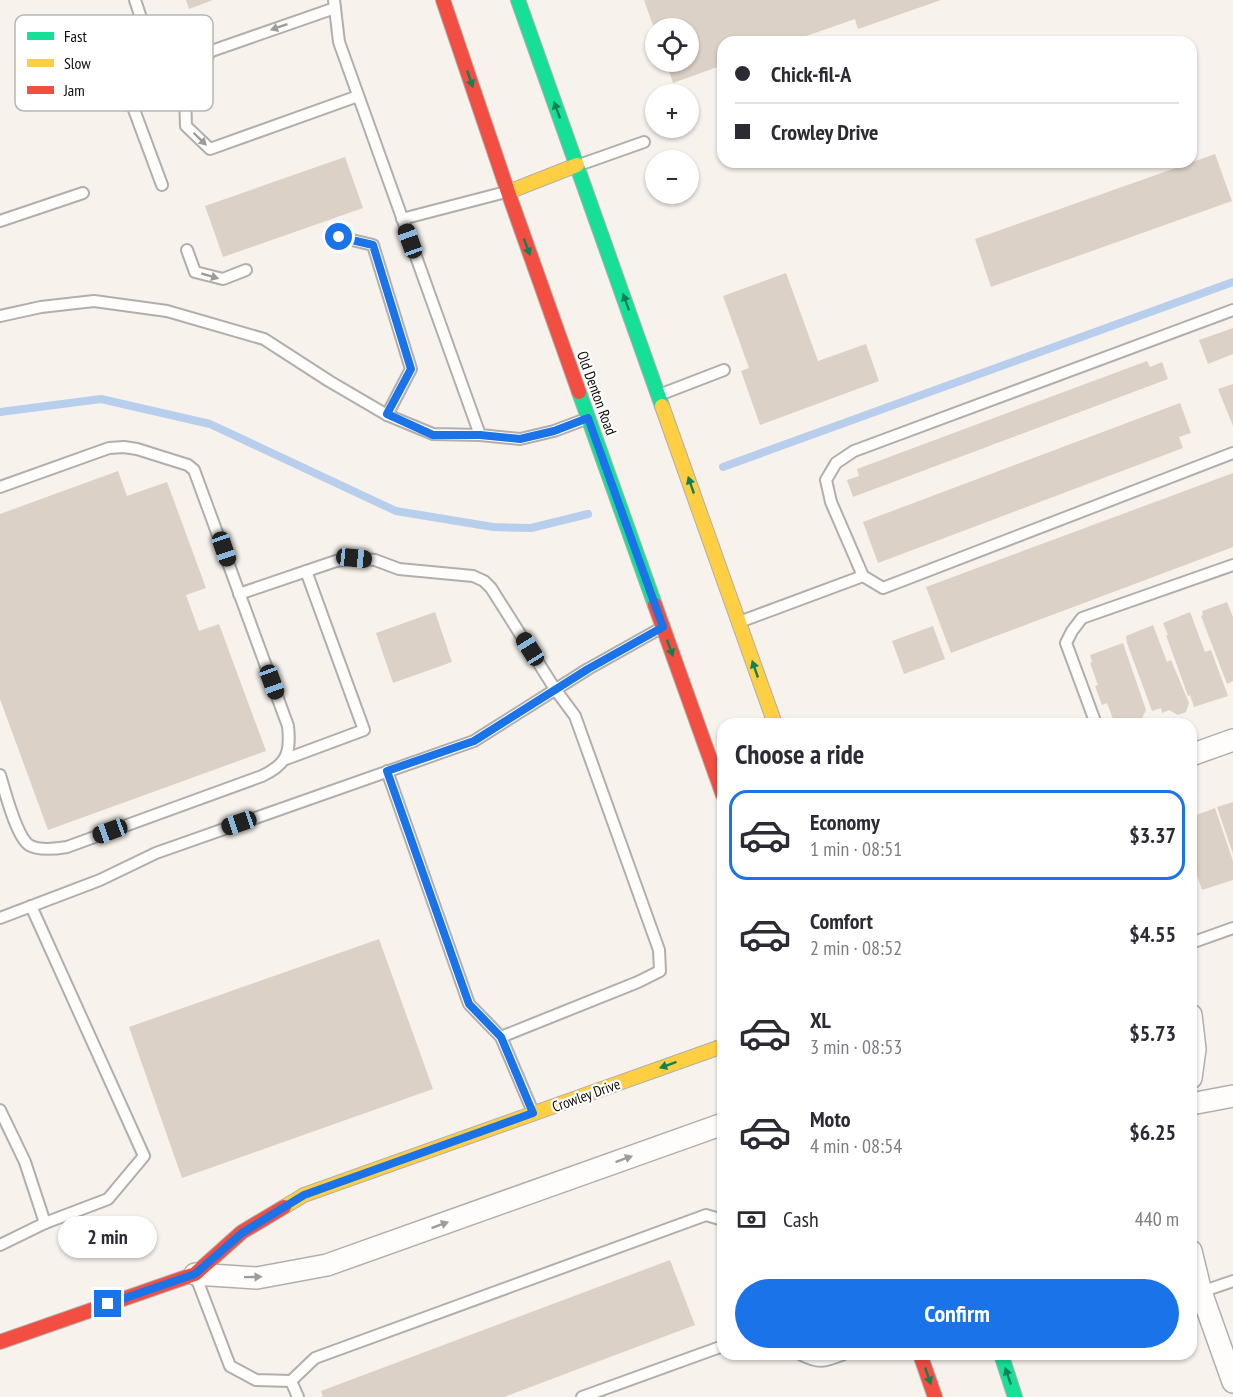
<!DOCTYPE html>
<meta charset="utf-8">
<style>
:root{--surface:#fff;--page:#f7f7f7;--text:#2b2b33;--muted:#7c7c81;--line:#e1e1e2;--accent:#1a73e8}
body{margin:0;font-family:"PT Sans Narrow",sans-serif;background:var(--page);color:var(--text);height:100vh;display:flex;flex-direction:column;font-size:22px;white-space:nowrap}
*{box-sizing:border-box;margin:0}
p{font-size:20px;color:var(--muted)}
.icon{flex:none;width:33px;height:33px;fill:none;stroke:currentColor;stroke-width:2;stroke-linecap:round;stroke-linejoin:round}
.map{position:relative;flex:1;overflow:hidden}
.side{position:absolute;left:717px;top:718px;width:480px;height:642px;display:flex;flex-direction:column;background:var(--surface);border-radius:18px;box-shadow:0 2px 4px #0004}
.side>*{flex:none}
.hud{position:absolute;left:717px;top:36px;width:480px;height:132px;border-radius:18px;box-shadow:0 2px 4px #0004;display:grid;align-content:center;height:132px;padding:0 18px;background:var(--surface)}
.fabs{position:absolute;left:645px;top:18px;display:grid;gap:12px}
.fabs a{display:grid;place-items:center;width:54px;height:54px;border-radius:50%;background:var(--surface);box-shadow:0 2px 4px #0004;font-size:30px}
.end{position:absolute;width:27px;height:27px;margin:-14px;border:8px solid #1a73e8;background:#fff;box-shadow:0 0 0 3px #fff}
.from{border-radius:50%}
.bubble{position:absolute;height:42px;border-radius:21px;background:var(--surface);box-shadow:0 2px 4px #0004;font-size:20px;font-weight:600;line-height:42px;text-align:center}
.car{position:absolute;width:18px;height:36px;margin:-18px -9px;border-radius:8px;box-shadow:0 0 4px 2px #0007;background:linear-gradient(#222 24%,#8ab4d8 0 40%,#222 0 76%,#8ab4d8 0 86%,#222 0)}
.hud b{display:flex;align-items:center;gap:21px;height:57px;font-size:22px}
.hud b+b{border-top:2px solid var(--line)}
.hud i{width:15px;height:15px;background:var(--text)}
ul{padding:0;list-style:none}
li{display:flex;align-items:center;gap:18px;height:90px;margin:0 12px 9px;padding:0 6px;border:3px solid transparent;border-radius:18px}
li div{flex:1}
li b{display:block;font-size:22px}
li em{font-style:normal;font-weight:600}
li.selected{border-color:var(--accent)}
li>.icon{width:54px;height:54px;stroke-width:1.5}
h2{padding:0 18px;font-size:27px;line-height:72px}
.pay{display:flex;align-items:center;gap:15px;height:66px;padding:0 18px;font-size:22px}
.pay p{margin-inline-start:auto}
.action{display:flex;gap:12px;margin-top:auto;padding:12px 18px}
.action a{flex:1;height:69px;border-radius:36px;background:var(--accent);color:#fff;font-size:24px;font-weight:600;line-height:69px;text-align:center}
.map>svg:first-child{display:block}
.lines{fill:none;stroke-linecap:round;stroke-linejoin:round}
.stream{stroke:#b8ceed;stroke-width:8}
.building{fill:#dcd1c6}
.lane-casing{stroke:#b2aeab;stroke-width:14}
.street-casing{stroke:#b2aeab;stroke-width:24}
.fast-casing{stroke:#b2aeab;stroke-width:16}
.slow-casing{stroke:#b2aeab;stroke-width:16}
.jam-casing{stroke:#b2aeab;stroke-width:16}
.lane{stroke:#fefdfc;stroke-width:10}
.street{stroke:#fefdfc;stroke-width:21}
.fast{stroke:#16e098;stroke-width:14}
.slow{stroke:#ffcf43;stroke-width:14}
.jam{stroke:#f24e42;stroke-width:14}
.oneway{fill:#9e9c9a}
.oneway2{fill:#128057}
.route{stroke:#1a73e8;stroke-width:8}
.labels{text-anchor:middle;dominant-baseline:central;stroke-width:4.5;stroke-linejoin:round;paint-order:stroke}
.street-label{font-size:15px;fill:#0e0b08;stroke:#fff}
.key{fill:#fff;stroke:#b7b6b5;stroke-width:1.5}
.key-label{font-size:16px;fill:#0e0b08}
</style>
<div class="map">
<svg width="1233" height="1397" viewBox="0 0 1233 1397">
<rect width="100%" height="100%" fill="#f7f2ec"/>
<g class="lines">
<g class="stream">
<polyline points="0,412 101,399 210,424 396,511 493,527 531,528 588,514"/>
<polyline points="723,467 1233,282"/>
</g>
</g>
<g class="building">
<polygon points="186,0 213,0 189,9"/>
<polygon points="644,0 941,0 858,29 855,19 789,42 723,42 723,65 673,83 666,62 688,62 688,28 654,28"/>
<polygon points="1215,154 1232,201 991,287 975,239"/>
<polygon points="345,157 363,208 223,257 205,206"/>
<polygon points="786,273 818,361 866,344 879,381 760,425 741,371 749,368 723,296"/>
<polygon points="1233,328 1233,354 1208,364 1199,340"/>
<polygon points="1147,361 1150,367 1162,362 1168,379 853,497 847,480 859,476 857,469"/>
<polygon points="1233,384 1233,426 1218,389"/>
<polygon points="1180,403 1191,433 1179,437 1183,448 878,563 863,522"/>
<polygon points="118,471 127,496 167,482 206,588 186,595 199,631 219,624 266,751 48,830 0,699 0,514"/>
<polygon points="1233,473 1233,547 951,653 926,587"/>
<polygon points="1227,602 1233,617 1233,681 1227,684 1201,616 1203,615 1202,611"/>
<polygon points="435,612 452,662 393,683 376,633"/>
<polygon points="1190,612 1205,652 1211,650 1228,696 1194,707 1190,695 1188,696 1166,635 1168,635 1163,623"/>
<polygon points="1153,625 1167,662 1171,660 1189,703 1186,712 1178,715 1169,710 1162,713 1161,708 1152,711 1127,643 1126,636"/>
<polygon points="933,626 945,659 904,674 892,641"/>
<polygon points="1123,643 1146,710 1142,718 1138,720 1127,718 1128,721 1115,724 1107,703 1102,705 1095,686 1098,685 1090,663 1092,662 1090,655"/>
<polygon points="1233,802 1233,854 1217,807"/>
<polygon points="1215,808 1233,861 1233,880 1202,890 1191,858 1191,817"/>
<polygon points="379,939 433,1089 182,1178 129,1027"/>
<polygon points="670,1260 695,1325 504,1397 323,1397 321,1391"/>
</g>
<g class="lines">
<defs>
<g id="lane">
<polyline points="135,0 141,18"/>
<polyline points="334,0 339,42 480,435 520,439 554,431 586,419"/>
<polyline points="210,52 185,93 186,126 210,149 358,96"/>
<polyline points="579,165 644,142"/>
<polyline points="162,185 130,99 134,78 335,8"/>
<polyline points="402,219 506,192"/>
<polyline points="0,221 83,193"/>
<polyline points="339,237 373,245 411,369 387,415"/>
<polyline points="187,250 195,272 223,279 246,270"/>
<polyline points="1233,310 854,451 836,463 826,480 831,502 863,576 883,588 1233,453"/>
<polyline points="0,316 41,307 94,301 167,311 264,339 329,381 387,415 433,434 480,435"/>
<polyline points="659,395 724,370"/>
<path d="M0 487 109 448 124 447 137 449 188 465 194 470 288 726C291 753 287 764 262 776L67 847C55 849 39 851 29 845 16 836 5 791 0 775"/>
<polyline points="239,594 336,561 354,558 375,560 399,569 473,576 484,581 491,588 555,689 575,716 659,950 660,971 638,982 501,1037"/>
<polyline points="742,621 863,576"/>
<polyline points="1096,724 1066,643 1072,631 1082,618 1233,565"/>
<polyline points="286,759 364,730 306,571"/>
<polyline points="387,771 469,1004 501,1037 533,1112"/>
<polyline points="31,906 144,1156 108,1199 45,1223"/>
<polyline points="0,918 100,880 156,853 474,741 588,669 663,627"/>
<polyline points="1191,943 1233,928"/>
<polyline points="0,1110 25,1162 45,1223 0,1245"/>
<polyline points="196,1277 230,1366 256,1380 291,1381 298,1397"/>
<polyline points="1201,1292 1233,1281"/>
<path d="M800 1354C819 1364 824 1362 844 1354"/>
<polyline points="291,1381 315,1358 706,1215 723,1220"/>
<polyline points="582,1397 723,1346"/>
</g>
<g id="street">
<polyline points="1191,755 1233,740"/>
<polyline points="1191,1015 1195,1049 1191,1078"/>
<polyline points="1191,1104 1233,1096"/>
<polyline points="1191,1251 1201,1292 1233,1382"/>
<polyline points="195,1274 257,1278 327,1265 723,1124"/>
</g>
<g id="fast">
<polyline points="518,0 662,406"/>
<polyline points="579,392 655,605"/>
<polyline points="1001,1354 1015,1397"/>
</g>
<g id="slow">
<polyline points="508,192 577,165"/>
<polyline points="662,406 775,724"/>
<polyline points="284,1207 304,1195 723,1046"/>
</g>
<g id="jam">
<polyline points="443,0 508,192 579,392"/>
<polyline points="655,605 723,795"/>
<polyline points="0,1342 195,1274 242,1232 284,1207"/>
<polyline points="920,1354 935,1397"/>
</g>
</defs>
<use href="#lane" class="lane-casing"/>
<use href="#street" class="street-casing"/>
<use href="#fast" class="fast-casing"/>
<use href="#slow" class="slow-casing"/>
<use href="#jam" class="jam-casing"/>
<use href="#lane" class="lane"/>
<use href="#street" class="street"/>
<use href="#fast" class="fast"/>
<use href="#slow" class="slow"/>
<use href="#jam" class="jam"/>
</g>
<defs><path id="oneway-solid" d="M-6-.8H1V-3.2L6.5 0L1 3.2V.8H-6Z" transform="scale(1.5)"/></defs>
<g class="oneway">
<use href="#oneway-solid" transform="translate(279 27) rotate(161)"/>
<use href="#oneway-solid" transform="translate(200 139) rotate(44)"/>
<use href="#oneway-solid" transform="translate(210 276) rotate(16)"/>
<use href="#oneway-solid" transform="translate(624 1159) rotate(-20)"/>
<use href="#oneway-solid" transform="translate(440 1225) rotate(-20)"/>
<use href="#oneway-solid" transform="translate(253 1277) rotate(-1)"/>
</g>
<g class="oneway2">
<use href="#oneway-solid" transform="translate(470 79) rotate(71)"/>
<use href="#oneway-solid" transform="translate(557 110) rotate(-110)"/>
<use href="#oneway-solid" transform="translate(527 247) rotate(70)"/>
<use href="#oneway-solid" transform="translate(626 302) rotate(-110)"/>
<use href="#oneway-solid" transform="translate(691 485) rotate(-109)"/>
<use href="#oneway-solid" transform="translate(670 648) rotate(70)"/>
<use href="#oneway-solid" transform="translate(755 669) rotate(-109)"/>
<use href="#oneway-solid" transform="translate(668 1065) rotate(160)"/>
<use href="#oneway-solid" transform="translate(928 1376) rotate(71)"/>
<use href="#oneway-solid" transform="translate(1008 1376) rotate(-109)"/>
</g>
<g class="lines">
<polyline class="route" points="108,1304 195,1274 242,1233 304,1195 533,1113 501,1037 469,1004 387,771 474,741 588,669 663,627 588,418 554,431 520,439 480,435 433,435 387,414 411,369 373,245 339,237"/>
</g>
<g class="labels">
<g class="street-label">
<text transform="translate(597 393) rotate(70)">Old Denton Road</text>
<text transform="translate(586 1095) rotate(-20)">Crowley Drive</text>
</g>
</g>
<rect x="15" y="15" width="198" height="96" rx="9" class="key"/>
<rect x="27" y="32" width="27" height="8" fill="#16e098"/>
<rect x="27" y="59" width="27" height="8" fill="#ffcf43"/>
<rect x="27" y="86" width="27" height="8" fill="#f24e42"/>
<g class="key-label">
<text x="64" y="42">Fast</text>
<text x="64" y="69">Slow</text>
<text x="64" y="96">Jam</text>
</g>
</svg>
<div class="fabs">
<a><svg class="icon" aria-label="locate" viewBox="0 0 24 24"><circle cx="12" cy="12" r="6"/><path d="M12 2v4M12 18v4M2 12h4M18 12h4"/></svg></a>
<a>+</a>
<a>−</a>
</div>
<i class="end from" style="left:339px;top:237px"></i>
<i class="end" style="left:108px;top:1304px"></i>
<div class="bubble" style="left:58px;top:1216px;width:99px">2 min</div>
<i class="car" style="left:410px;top:241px;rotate:340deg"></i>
<i class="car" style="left:224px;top:549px;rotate:161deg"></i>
<i class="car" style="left:354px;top:558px;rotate:96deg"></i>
<i class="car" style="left:530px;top:649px;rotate:328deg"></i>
<i class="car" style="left:272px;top:682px;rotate:160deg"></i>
<i class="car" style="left:239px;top:823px;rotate:251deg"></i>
<i class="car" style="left:110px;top:831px;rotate:250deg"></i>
<div class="hud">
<b><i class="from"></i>Chick-fil-A</b>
<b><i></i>Crowley Drive</b>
</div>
<section class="side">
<h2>Choose a ride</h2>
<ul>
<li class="selected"><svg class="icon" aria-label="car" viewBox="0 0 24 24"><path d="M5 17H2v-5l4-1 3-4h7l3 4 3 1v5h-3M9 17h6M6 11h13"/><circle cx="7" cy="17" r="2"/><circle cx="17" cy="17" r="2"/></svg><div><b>Economy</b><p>1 min · 08:51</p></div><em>$3.37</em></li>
<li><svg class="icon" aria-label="car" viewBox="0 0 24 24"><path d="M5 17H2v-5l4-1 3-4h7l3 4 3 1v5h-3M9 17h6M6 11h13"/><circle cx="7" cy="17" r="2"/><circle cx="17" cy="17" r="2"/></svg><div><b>Comfort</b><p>2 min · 08:52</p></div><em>$4.55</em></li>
<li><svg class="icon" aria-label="car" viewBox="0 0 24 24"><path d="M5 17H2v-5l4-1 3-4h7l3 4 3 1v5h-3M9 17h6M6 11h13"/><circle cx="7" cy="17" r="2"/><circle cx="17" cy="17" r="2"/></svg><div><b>XL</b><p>3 min · 08:53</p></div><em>$5.73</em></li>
<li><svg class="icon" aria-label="car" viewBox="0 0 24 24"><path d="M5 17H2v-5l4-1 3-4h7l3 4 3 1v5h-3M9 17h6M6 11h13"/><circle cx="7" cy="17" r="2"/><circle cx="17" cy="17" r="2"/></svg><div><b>Moto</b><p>4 min · 08:54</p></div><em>$6.25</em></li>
</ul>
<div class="pay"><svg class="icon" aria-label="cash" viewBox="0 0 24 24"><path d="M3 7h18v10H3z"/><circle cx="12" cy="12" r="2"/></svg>Cash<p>440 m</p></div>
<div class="action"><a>Confirm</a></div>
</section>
</div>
